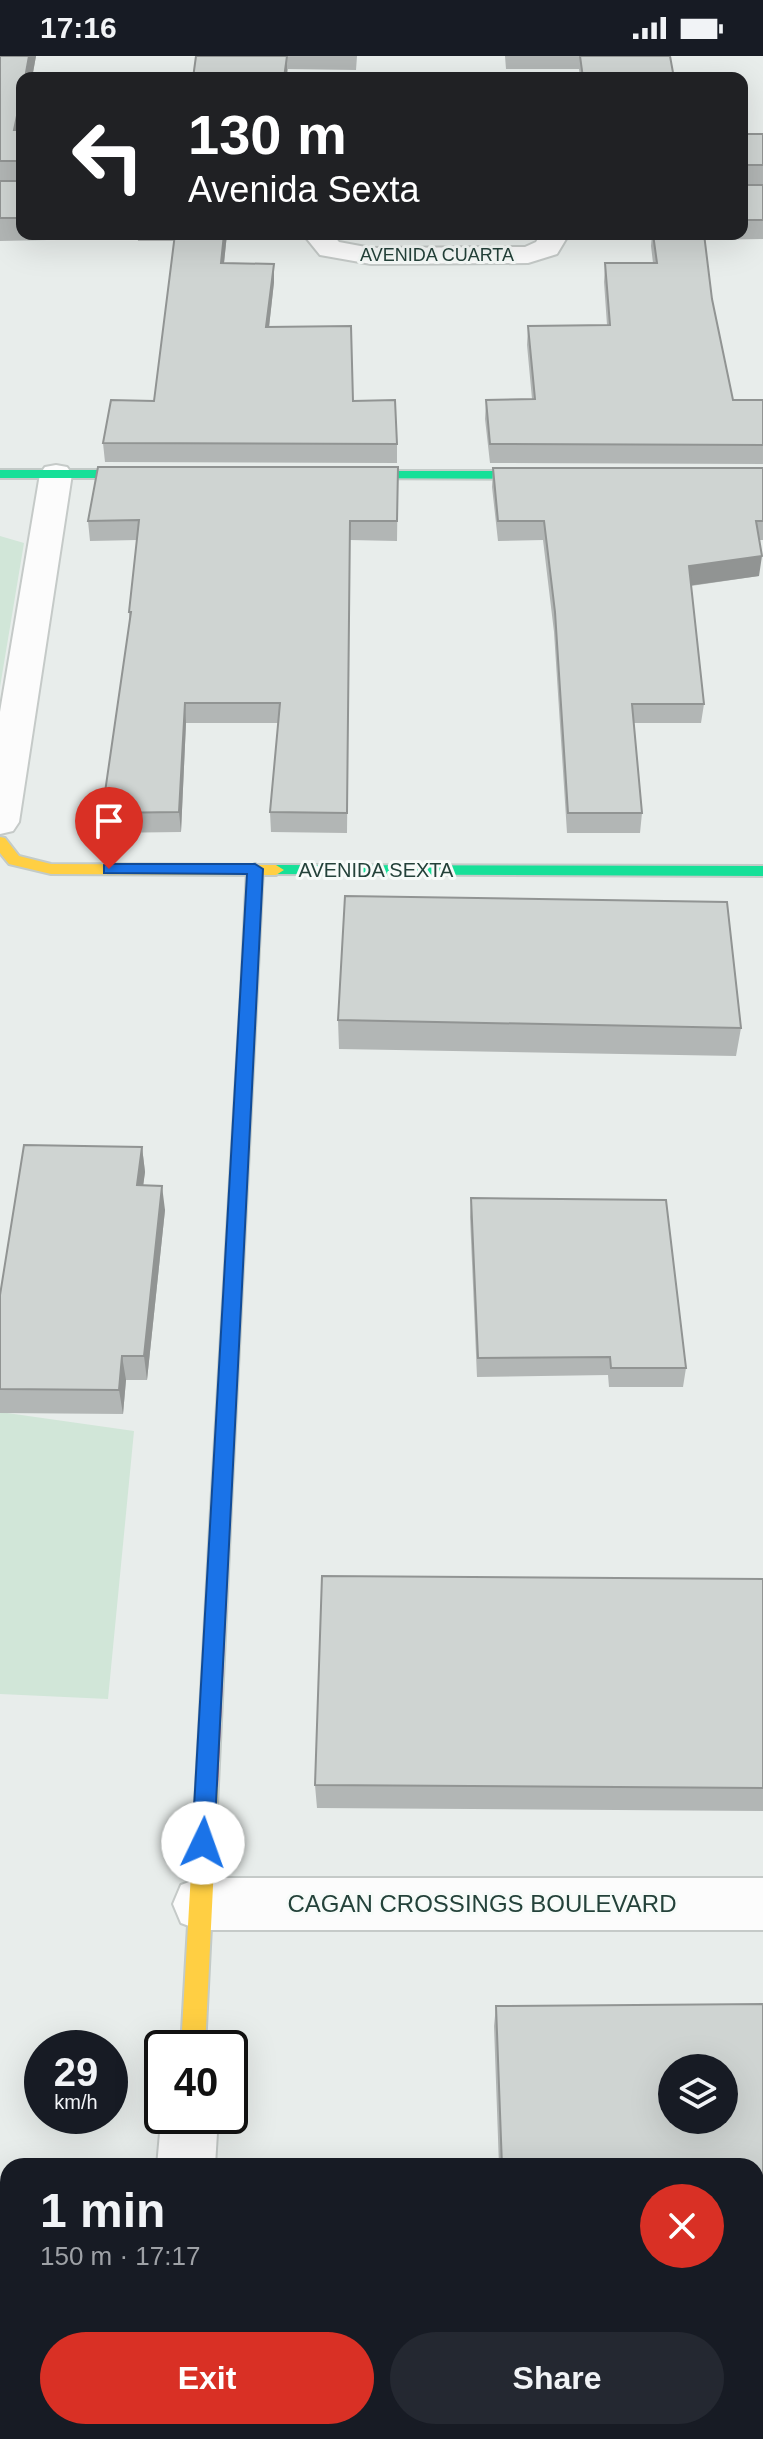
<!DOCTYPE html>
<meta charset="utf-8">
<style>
:root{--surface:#171b24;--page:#242831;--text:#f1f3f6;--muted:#9ea1a6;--accent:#d93025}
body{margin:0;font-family:Arial,sans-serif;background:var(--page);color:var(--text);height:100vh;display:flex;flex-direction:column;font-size:30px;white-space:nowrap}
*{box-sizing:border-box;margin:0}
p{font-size:26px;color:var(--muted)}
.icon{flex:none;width:44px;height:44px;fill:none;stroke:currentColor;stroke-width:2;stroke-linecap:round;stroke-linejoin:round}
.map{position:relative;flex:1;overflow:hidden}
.side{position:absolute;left:0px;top:2102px;width:764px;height:282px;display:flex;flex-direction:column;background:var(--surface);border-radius:24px 24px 0 0;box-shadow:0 8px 32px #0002}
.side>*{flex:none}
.banner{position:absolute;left:16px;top:16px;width:732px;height:168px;border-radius:16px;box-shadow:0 8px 32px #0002;background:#202124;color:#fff;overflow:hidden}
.tools{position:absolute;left:658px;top:1998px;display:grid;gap:16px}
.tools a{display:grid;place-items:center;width:80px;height:80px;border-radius:50%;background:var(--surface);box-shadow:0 8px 32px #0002;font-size:40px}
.speed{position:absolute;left:24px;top:1974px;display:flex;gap:16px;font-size:40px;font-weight:700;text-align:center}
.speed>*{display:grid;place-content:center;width:104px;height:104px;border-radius:50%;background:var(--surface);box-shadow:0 8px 32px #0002;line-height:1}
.speed small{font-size:20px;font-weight:400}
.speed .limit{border:4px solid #111;border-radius:12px;background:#fff;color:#111}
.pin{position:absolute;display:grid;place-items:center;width:68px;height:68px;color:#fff;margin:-82px -34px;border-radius:50% 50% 50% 0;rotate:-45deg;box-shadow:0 0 8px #0007}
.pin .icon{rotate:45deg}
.me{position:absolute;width:88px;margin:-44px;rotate:3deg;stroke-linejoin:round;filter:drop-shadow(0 0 6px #0008)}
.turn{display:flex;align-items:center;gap:28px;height:168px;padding:0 40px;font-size:36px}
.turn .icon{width:104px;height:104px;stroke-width:2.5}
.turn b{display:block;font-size:56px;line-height:68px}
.round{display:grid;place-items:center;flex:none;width:84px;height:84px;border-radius:42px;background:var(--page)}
.overview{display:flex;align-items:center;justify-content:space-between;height:136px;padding:0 40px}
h1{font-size:48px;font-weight:700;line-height:60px}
.primary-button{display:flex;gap:16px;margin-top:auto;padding:16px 40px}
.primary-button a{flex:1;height:92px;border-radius:48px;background:var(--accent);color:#fff;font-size:32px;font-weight:700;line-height:92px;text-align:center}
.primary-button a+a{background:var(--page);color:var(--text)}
.status{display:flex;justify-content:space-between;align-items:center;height:56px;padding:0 40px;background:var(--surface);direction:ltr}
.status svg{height:22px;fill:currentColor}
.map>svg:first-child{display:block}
.green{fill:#d1e6d8}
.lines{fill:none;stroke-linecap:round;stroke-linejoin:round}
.street-casing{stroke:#c5cac8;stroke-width:4}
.fast-casing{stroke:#c3cbc8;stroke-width:4}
.slow-casing{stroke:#c3cbc8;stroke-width:4}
.jam-casing{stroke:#c3cbc8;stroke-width:4}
.street{fill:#fcfcfc;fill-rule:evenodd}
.fast{fill:#16e098;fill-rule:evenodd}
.slow{fill:#ffcf43;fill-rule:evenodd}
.jam{fill:#f24e42;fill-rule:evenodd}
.wall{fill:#b2b6b5}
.shaded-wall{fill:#919493}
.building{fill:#cfd4d2;stroke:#919493;stroke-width:2;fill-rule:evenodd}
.route{fill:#1a73e8;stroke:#114b97;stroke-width:2}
.labels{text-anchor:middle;stroke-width:6;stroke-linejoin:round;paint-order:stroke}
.far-street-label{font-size:18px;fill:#24423a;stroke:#f7fbf9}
.street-label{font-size:20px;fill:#24423a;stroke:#f7fbf9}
.near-street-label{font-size:24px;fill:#24423a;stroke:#f7fbf9}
</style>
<div class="status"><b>17:16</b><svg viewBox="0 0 49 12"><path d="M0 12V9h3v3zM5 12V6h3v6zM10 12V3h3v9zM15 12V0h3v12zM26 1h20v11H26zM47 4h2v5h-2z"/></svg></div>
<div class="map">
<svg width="763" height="2383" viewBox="0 0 763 2383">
<rect width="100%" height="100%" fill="#e8edeb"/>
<path class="green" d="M 0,480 L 24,487 L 0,631 Z
M 0,1356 L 134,1375 L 108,1643 L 0,1638 Z"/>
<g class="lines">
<g class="street-casing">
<path id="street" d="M 303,178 L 332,178 L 339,186 L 371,192 L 525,191 L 536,186 L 541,178 L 569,178 L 557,198 L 528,207 L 371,208 L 320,199 Z
M 56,409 L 67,411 L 72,418 L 19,766 L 13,775 L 0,778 L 0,656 L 40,418 L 45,411 Z
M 200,1822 L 763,1822 L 763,1874 L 200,1874 L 181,1867 L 173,1848 L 181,1829 Z
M 162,2055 L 162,2060 L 218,2060 L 215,2110 L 157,2110 Z
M 140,2376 L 204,2376 L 204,2383 L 140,2383 Z"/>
</g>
<g class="fast-casing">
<path id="fast" d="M 0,414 L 157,414 L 163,418 L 157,422 L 0,422 Z
M 337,415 L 553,415 L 559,419 L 553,423 L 332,422 L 332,416 Z
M 255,808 L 263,813 L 257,934 L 249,940 L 241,934 L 247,813 Z
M 276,809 L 763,810 L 763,820 L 271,818 L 268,814 Z"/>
</g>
<g class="slow-casing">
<path id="slow" d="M 0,781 L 5,782 L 19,800 L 51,808 L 276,809 L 284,814 L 276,819 L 51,818 L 9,808 L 0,797 Z
M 249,928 L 257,934 L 231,1452 L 228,1458 L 221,1460 L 214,1458 L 211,1452 L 241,934 Z
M 207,1719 L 215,1722 L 218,1729 L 205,1992 L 181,1992 L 196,1729 L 199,1722 Z"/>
</g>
<g class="jam-casing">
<path id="jam" d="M 221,1444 L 228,1446 L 231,1452 L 218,1729 L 215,1736 L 207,1739 L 199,1736 L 196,1729 L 211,1452 L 214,1446 Z"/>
</g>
<use href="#street" class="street"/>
<use href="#fast" class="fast"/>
<use href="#slow" class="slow"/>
<use href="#jam" class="jam"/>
</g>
<path class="wall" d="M 0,0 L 36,0 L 32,22 L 22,22 L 22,178 L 48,178 L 47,184 L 0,185 Z
M 196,0 L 357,0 L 356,14 L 288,13 L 287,22 L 193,22 Z
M 505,0 L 670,0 L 674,22 L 580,22 L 579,13 L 506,13 Z
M 742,78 L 763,78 L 763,128 L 742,128 L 742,129 L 763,129 L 763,183 L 704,184 L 712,243 L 733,344 L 763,344 L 763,408 L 490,407 L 485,363 L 486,344 L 532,343 L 527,289 L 528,270 L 607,269 L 604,226 L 605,207 L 653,207 L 651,190 L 652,178 L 742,178 Z
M 137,178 L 227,178 L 224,207 L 274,208 L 274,226 L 269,271 L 353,345 L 397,388 L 397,407 L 105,406 L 103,387 L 154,345 L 174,185 L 138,185 Z
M 398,411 L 397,485 L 350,484 L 347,777 L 271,776 L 270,756 L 278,667 L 186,667 L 181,776 L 105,777 L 102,757 L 130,568 L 129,556 L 137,484 L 90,485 L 88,465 Z
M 493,412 L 763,412 L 763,484 L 759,484 L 759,520 L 691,530 L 704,648 L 701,667 L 634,667 L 642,757 L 640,777 L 567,777 L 554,576 L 543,484 L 498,485 L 492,431 Z
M 338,964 L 741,972 L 736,1000 L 339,993 Z
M 142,1091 L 145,1116 L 143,1129 L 165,1154 L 147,1324 L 126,1324 L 123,1358 L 0,1357 L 0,1239 Z
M 471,1142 L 686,1312 L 683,1331 L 609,1331 L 608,1319 L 477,1321 L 470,1161 Z
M 763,1523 L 763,1755 L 317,1752 L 315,1729 Z
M 763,1948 L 763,2240 L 756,2240 L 756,2110 L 499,2110 L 494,1970 L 496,1950 Z"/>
<path class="shaded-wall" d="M 29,0 L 36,0 L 32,22 L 25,22 Z
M 287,0 L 287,22 L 284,22 Z
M 22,36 L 22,71 L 17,96 L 14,74 Z
M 224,178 L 227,178 L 222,226 L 221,207 Z
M 274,208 L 274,226 L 267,289 L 266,271 Z
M 762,500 L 759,520 L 687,530 L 689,510 Z
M 185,647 L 186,667 L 181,776 L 179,756 Z
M 142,1091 L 145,1116 L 140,1154 L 137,1129 Z
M 162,1130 L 165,1154 L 147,1324 L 144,1300 Z
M 122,1300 L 126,1324 L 123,1358 L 119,1334 Z"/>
<path class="building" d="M 0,0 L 29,0 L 25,22 L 22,22 L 22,36 L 14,74 L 22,74 L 22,162 L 0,162 L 0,125 L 21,125 L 21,105 L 0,105 Z
M 196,0 L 287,0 L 284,22 L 193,22 Z
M 580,0 L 670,0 L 674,22 L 583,22 Z
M 742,78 L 763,78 L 763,109 L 742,109 L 742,129 L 763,129 L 763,164 L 742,164 Z
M 175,178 L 224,178 L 221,207 L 274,208 L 266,271 L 351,270 L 353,345 L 395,344 L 397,388 L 103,387 L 111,344 L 154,345 Z
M 653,178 L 704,178 L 712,243 L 733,344 L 763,344 L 763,389 L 490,388 L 486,344 L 535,343 L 528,270 L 610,269 L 605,207 L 657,207 Z
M 98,411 L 398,411 L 397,465 L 350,465 L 347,757 L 270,756 L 280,647 L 185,647 L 179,756 L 102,757 L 131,556 L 129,556 L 139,464 L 88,465 Z
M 493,412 L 763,412 L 763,465 L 756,465 L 762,500 L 689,510 L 704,648 L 632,648 L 642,757 L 568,757 L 555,556 L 544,465 L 498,465 Z
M 345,840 L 727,846 L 741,972 L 338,964 Z
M 24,1089 L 142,1091 L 137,1129 L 162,1130 L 144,1300 L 122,1300 L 119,1334 L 0,1333 L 0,1239 Z
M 471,1142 L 666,1144 L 686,1312 L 611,1312 L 610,1301 L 478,1302 Z
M 322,1520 L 763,1523 L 763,1732 L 315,1729 Z
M 763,1948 L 763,2224 L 756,2224 L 756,2110 L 502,2110 L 496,1950 ZM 672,2012 L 724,2012 L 724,2064 L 672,2064 Z
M 287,2376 L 569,2376 L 569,2383 L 287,2383 Z"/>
<path class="route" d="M 109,808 L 255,808 L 263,813 L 214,1787 L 211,1795 L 203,1798 L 195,1795 L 192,1787 L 247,818 L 104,817 L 104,809 Z"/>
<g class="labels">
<g class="far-street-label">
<text x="437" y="205">AVENIDA CUARTA</text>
</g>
<g class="street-label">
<text x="376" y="821">AVENIDA SEXTA</text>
</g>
<g class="near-street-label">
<text x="482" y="1856">CAGAN CROSSINGS BOULEVARD</text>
</g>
</g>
</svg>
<div class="tools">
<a><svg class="icon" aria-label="layers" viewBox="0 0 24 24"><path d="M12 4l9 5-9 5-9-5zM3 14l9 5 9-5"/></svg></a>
</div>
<div class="speed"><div>29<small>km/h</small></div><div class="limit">40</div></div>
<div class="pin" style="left:109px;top:813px;background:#d93025"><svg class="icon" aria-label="arrive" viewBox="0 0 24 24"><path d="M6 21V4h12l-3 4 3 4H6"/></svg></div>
<svg class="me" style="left:203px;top:1787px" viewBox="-20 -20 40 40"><circle r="19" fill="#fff"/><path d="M0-13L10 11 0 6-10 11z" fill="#1a73e8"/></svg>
<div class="banner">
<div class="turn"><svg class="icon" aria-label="left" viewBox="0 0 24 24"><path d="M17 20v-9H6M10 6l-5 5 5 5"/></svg><div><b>130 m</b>Avenida Sexta</div></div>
</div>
<section class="side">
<div class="overview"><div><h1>1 min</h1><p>150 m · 17:17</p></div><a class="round" style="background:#d93025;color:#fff"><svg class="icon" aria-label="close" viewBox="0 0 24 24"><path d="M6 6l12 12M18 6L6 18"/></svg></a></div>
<div class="primary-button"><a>Exit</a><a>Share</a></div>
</section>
</div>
